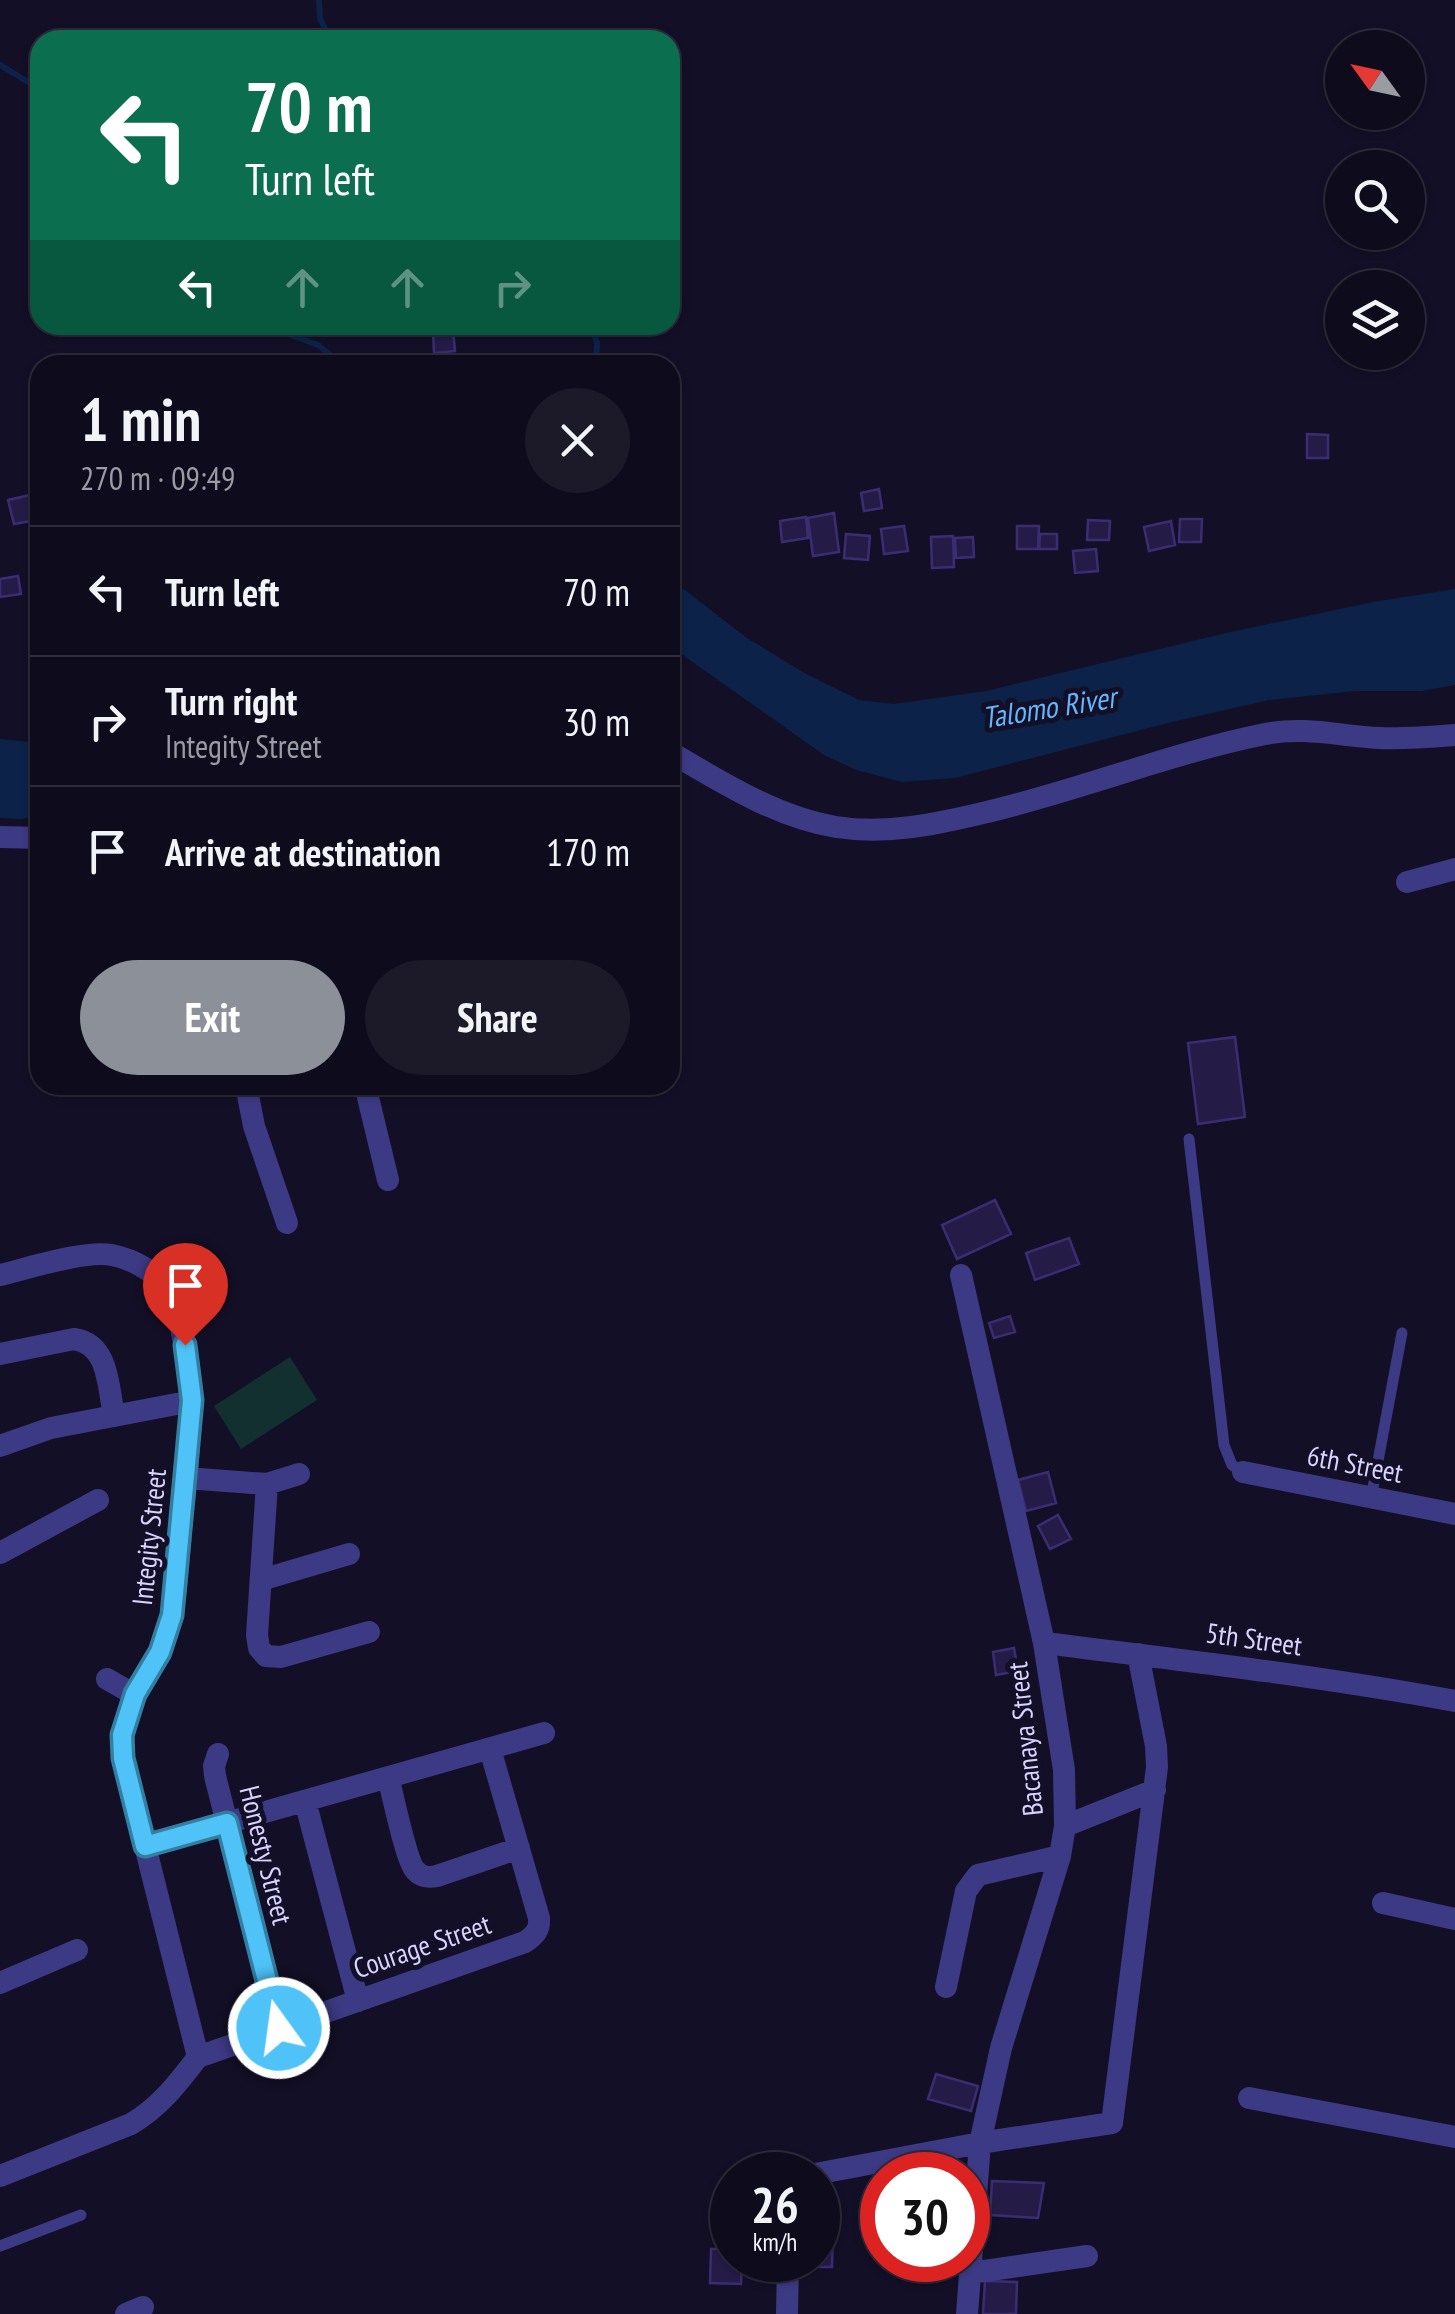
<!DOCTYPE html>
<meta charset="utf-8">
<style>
:root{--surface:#0e0b1c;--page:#1c1929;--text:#f1f3f6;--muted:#9b9ba3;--line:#2e2b3b;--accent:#8c9099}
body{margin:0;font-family:"PT Sans Narrow",sans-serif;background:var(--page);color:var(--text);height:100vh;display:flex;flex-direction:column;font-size:38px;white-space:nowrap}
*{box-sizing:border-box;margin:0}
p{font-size:32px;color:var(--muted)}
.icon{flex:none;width:55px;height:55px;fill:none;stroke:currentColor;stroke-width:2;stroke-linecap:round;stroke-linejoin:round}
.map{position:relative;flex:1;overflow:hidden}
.panel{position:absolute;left:30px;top:355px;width:650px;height:740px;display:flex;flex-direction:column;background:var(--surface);border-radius:30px;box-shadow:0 2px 8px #0004,0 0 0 2px var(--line)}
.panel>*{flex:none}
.hud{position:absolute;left:30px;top:30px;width:650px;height:305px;border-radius:30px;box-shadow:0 2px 8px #0004,0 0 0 2px var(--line);background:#0b6e4f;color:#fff;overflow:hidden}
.needle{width:65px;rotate:303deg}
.controls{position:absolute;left:1325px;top:30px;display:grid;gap:20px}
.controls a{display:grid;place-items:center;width:100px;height:100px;border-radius:50%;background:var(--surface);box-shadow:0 2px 8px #0004,0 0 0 2px var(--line);font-size:50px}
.speed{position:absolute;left:710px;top:2152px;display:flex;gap:20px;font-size:50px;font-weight:700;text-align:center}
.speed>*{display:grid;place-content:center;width:130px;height:130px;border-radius:50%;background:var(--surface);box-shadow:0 2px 8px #0004,0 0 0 2px var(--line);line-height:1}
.speed small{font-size:25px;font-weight:400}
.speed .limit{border:15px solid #d22;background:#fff;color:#111}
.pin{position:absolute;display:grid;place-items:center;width:85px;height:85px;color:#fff;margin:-102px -42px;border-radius:50% 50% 50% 0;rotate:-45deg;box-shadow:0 0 10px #0007}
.pin .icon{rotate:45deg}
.me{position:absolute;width:110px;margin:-55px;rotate:346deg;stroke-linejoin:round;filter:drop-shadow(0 0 8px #0008)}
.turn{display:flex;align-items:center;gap:35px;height:210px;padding:0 50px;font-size:45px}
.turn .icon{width:130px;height:130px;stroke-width:2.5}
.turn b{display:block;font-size:70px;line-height:85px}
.lanes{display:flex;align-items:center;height:95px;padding:0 50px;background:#0003;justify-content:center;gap:50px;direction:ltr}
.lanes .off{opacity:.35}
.round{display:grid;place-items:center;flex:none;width:105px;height:105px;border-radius:52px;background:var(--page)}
.head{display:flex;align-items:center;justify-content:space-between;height:170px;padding:0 50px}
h1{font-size:60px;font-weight:600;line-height:75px}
.primary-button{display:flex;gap:20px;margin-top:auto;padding:20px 50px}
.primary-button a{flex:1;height:115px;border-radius:60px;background:var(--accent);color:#fff;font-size:40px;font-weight:600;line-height:115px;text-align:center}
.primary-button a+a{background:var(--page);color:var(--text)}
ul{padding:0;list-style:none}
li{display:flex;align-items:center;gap:30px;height:130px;padding:0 50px;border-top:2px solid var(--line)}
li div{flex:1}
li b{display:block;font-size:38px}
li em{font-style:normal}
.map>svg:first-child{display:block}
.green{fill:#12302f}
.water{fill:#0c2248}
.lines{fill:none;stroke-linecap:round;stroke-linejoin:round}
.stream{stroke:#0c2248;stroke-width:6}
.building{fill:#241b47;stroke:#3b2d73;stroke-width:2.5}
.lane{stroke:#3d3a85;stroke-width:11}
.street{stroke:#3d3a85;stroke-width:22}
.route-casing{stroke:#337fa1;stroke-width:25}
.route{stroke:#4fc3f7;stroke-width:18}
.labels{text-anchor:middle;stroke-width:10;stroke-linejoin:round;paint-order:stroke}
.street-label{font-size:28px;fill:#d9d4ff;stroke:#130f26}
.water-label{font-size:30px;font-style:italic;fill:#62b6ff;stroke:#130f26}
</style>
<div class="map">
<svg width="1455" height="2314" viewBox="0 0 1455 2314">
<rect width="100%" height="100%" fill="#130f26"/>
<path class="green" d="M 290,1357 L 317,1400 L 241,1449 L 214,1406 Z"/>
<path class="water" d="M 670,582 L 686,591 L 747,638 L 806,674 L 859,700 L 894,704 L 986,691 L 1226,633 L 1373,602 L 1455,589 L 1455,685 L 1422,691 L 1355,691 L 1269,700 L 1168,723 L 955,778 L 902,782 L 856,770 L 824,755 L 670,646 Z
M 0,739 L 40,743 L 40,816 L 21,819 L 0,818 Z"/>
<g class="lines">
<path class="stream" d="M 319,0 L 320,18 L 330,40
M 0,65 L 40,89
M 264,325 L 318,345 L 343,365
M 591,325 L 597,343 L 596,365"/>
</g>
<path class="building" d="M 453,330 L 455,351 L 434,353 L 433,332 Z
M 1307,434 L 1328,435 L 1328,458 L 1307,458 Z
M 879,489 L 882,508 L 864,511 L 861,493 Z
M 30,495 L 36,520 L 14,524 L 8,500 Z
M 834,513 L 839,552 L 813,556 L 808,518 Z
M 806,517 L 808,538 L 782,542 L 780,521 Z
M 1180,519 L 1202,519 L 1201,542 L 1179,542 Z
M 1088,520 L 1110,521 L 1109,540 L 1087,540 Z
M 1171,521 L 1175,545 L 1149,551 L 1144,527 Z
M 904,526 L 908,551 L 884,554 L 881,529 Z
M 1017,526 L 1039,526 L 1038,549 L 1017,549 Z
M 846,534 L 870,536 L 868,560 L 844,558 Z
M 1040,534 L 1057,534 L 1057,549 L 1039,549 Z
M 953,536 L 954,567 L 932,568 L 931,537 Z
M 973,537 L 974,557 L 956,558 L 955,538 Z
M 1096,549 L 1098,571 L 1075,573 L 1073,551 Z
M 40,562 L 40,590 L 38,590 L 31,565 Z
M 18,576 L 21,594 L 0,597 L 0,579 Z
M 1235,1037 L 1245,1117 L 1198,1124 L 1188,1043 Z
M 995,1200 L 1011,1234 L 957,1259 L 942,1225 Z
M 1069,1238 L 1079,1264 L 1035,1280 L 1026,1253 Z
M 1010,1316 L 1015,1332 L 994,1338 L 989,1323 Z
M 1048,1472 L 1056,1503 L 1026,1511 L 1018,1480 Z
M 1058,1515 L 1071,1539 L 1050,1549 L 1038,1526 Z
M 1014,1648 L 1018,1671 L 996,1675 L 993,1652 Z
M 936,2074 L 978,2086 L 971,2111 L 928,2099 Z
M 992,2181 L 1044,2183 L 1038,2218 L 990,2215 Z
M 818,2228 L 833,2229 L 832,2267 L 797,2267 L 797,2260 L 818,2260 Z
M 711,2249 L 732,2249 L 732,2260 L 742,2260 L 741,2284 L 710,2283 Z
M 985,2281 L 1017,2282 L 1016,2314 L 983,2314 Z"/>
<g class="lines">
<path class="lane" d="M 1189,1139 L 1224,1445 L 1232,1465 L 1243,1472
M 1371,1498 L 1402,1333
M 0,2246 L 81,2215"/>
<path class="street" d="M 670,752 C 721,782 776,817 836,827 C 887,835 937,824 987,812 C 1080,790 1171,753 1265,734 C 1304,726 1340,736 1379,738 C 1404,739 1430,737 1455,735
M 0,837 L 40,838
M 1407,882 L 1455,869
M 246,1085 L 254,1126 L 287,1223
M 365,1085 L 388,1180
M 0,1275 C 29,1268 85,1250 112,1255 C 133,1259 158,1273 169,1291 C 175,1302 177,1315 181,1328 C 198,1398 188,1462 181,1532 C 178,1565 177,1599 168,1631 C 162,1653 148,1671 137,1692 C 126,1713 122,1734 123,1758 L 198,2057
M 961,1275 L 1044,1643 L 1064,1770 L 1065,1826 L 1060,1856 L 1001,2048 L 980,2143 L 967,2314
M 0,1354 L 74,1339 C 109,1344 108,1386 114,1416
M 0,1446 L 51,1428 L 192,1401
M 1243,1472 L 1455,1514
M 186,1478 L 267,1484 L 299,1474
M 267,1484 L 257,1635 L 259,1648 L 266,1656 L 281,1657 L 369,1632
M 0,1553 L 98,1500
M 261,1580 L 349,1554
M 1044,1643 C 1182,1660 1319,1676 1455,1701
M 107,1679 L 135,1695
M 218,1754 L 214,1766 L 215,1776 L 279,2028
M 388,1777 C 393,1795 406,1860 415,1870 C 421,1877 428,1878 437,1876 L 519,1848
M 305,1801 L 358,2001
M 1065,1826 L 1155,1790
M 145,1846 L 544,1733
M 1383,1903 L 1455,1919
M 0,1983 L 77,1950
M 946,1987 L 966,1891 L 978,1875 L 1060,1856
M 1249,2098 L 1455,2137
M 810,2175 L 980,2143 L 1112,2123 L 1157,1767 L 1156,1746 L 1138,1654
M 0,2176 L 131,2124 C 160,2107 178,2083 198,2057 L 525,1942 C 535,1935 540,1930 539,1918 L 490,1749
M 970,2273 L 1087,2256
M 126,2314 L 143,2307
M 787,2314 L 788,2260"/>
</g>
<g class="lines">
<g class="route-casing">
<path id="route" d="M 185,1345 L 192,1400 L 172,1615 L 160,1652 L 135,1694 L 122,1735 L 123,1758 L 145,1846 L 227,1823 L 279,2028"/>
</g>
<use href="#route" class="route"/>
</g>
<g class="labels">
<g class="street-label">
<text transform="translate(1355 1464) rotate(11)" y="10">6th Street</text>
<text transform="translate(149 1537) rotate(-84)" y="10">Integity Street</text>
<text transform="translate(1254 1639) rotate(8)" y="10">5th Street</text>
<text transform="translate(1025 1739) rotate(-96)" y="10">Bacanaya Street</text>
<text transform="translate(266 1855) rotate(76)" y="10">Honesty Street</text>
<text transform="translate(422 1946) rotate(-19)" y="10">Courage Street</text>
</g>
<g class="water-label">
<text transform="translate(1049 708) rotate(-9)" y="10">Talomo River</text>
</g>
</g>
</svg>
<div class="controls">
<a><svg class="needle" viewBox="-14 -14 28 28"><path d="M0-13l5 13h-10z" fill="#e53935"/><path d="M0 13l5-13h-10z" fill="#9b9ba3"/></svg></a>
<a><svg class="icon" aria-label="search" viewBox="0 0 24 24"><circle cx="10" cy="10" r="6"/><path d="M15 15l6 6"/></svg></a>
<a><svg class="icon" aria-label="layers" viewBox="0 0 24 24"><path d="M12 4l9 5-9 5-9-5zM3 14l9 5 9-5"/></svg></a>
</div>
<div class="speed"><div>26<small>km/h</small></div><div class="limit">30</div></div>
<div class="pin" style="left:185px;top:1345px;background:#d93025"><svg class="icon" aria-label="arrive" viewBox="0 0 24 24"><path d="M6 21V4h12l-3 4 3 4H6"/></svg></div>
<svg class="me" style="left:279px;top:2028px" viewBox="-20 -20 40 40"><circle r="17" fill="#4fc3f7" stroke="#fff" stroke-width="3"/><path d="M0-11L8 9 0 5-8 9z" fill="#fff"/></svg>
<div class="hud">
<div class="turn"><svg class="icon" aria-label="left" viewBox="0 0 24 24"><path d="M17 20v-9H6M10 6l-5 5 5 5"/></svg><div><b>70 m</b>Turn left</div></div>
<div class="lanes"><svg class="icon" aria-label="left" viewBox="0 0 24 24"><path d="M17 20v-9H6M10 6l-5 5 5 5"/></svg><svg class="icon off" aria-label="ahead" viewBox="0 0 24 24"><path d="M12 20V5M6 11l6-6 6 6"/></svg><svg class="icon off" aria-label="ahead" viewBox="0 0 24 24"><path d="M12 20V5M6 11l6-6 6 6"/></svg><svg class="icon off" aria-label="right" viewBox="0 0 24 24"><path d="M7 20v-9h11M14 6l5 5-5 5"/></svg></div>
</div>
<section class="panel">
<div class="head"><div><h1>1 min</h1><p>270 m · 09:49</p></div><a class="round"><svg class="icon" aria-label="close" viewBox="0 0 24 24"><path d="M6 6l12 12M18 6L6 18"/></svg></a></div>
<ul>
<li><svg class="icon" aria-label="left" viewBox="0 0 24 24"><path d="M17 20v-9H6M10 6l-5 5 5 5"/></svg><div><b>Turn left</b></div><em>70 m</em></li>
<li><svg class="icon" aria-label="right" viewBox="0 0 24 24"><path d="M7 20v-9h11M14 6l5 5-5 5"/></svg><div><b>Turn right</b><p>Integity Street</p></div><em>30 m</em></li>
<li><svg class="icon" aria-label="arrive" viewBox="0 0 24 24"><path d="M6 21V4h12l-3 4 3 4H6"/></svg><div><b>Arrive at destination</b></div><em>170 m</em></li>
</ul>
<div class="primary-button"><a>Exit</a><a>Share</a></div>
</section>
</div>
